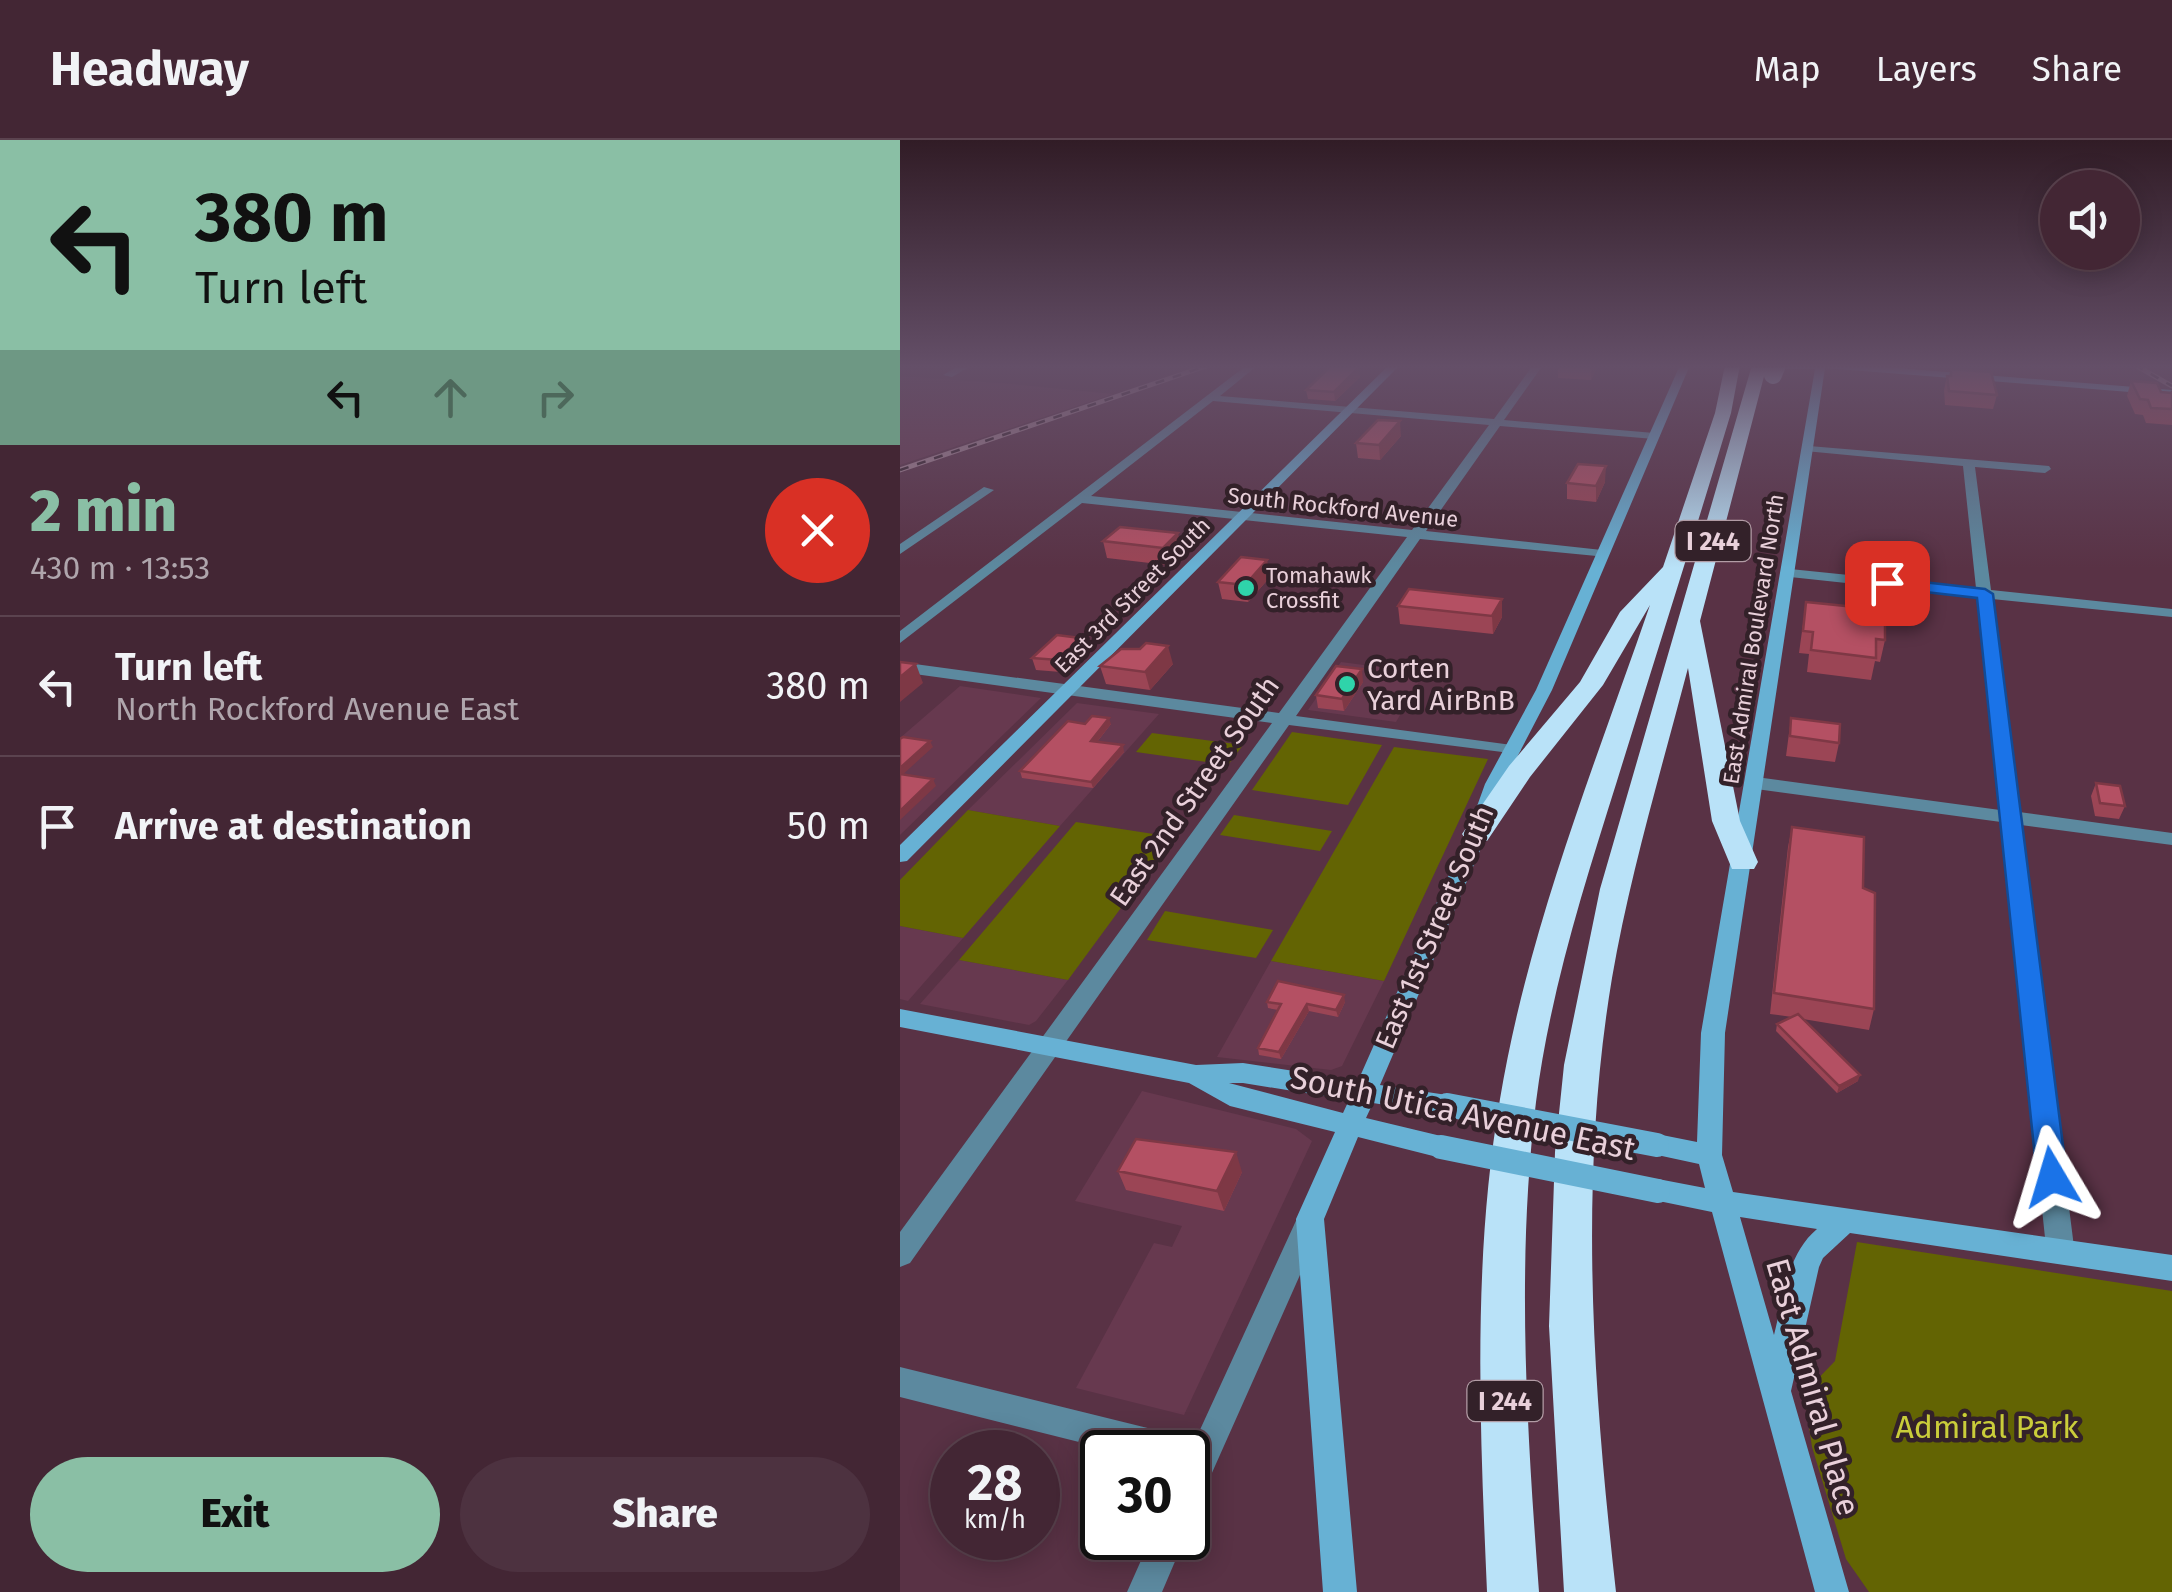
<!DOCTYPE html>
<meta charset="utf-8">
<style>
:root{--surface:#432634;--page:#4d3240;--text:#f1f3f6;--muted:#afa5ac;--line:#5b434f;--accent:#8abfa5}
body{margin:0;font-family:"Fira Sans",sans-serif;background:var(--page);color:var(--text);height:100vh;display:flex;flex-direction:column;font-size:38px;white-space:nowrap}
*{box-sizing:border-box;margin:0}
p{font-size:32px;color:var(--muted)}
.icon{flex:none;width:55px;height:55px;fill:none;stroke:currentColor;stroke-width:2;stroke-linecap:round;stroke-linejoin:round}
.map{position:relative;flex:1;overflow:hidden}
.sheet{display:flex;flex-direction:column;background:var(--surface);width:900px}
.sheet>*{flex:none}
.guide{background:#8abfa5;color:#111;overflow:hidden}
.tools{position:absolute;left:1140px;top:30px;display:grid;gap:20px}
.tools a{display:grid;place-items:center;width:100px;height:100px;border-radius:50%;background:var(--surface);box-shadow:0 5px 25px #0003,0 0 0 2px var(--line);font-size:50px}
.speed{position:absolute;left:30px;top:1290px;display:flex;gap:20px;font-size:50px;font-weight:700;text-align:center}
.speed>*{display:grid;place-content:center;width:130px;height:130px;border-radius:50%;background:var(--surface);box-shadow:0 5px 25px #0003,0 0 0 2px var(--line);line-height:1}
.speed small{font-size:25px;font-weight:400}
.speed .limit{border:5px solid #111;border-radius:15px;background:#fff;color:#111}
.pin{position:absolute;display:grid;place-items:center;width:85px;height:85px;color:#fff;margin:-42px;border-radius:20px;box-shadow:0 5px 15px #0006}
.me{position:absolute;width:110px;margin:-55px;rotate:353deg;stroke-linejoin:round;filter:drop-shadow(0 0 8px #0008)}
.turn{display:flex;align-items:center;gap:35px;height:210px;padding:0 30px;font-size:45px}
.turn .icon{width:130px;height:130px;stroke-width:2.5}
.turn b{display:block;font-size:70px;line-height:85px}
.lanes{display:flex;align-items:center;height:95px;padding:0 30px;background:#0003;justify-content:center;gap:50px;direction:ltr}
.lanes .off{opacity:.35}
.round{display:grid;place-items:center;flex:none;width:105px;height:105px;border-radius:52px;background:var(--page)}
.head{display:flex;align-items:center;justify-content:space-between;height:170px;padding:0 30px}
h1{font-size:60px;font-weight:800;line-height:75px;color:var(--accent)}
.action{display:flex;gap:20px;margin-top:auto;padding:20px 30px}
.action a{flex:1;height:115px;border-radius:60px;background:var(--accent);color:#111;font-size:40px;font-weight:800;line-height:115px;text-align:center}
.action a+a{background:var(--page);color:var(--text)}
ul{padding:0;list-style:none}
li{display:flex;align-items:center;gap:30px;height:140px;padding:0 30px;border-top:2px solid var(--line)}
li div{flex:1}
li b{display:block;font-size:38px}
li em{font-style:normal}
header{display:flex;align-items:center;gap:60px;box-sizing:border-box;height:140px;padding:0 50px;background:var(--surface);border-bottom:2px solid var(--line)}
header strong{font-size:48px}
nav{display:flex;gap:55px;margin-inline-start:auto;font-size:35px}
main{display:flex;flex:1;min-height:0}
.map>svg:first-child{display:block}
.built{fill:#67394f}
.green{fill:#636403}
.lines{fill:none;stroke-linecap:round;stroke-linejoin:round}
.street{fill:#5c899f;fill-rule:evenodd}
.secondary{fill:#67b1d4;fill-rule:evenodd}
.highway{fill:#b9e2f8;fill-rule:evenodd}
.rail-casing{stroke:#a78896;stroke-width:5}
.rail{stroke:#332129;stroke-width:2.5;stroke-dasharray:9;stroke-linecap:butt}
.secondary-bridge{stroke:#67b1d4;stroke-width:24}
.highway-bridge{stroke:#b9e2f8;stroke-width:18}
.wall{fill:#9b4555}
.shaded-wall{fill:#7e3845}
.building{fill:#b45063;stroke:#7e3845;stroke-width:2.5}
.route{fill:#1a73e8;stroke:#114b97;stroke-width:2.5}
.poi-dot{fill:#2fd4aa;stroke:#332129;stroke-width:4}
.labels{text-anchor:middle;stroke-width:9;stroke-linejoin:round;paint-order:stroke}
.far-street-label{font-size:22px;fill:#e9d0da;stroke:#332129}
.far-poi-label{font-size:22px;fill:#e9d0da;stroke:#332129;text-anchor:start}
.shield{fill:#332129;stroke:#b29ca5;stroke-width:2.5}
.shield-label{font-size:25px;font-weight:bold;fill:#e9d0da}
.poi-label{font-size:28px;fill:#e9d0da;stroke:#332129;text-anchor:start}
.street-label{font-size:28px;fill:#e9d0da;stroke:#332129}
.near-street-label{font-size:32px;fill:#e9d0da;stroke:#332129}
.near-park-label{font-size:32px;fill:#cacd3a;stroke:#332129}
</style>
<header>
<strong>Headway</strong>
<nav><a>Map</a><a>Layers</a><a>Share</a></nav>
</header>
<main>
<section class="sheet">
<div class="guide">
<div class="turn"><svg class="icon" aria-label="left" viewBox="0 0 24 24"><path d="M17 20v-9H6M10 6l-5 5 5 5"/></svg><div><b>380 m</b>Turn left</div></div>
<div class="lanes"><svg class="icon" aria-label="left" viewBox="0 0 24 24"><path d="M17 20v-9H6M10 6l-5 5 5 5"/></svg><svg class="icon off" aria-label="ahead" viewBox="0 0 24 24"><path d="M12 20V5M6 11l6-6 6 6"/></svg><svg class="icon off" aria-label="right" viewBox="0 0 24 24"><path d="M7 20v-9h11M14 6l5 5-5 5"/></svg></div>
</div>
<div class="head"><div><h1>2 min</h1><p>430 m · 13:53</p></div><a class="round" style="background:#d93025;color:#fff"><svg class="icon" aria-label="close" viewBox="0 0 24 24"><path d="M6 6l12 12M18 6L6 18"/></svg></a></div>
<ul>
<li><svg class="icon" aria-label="left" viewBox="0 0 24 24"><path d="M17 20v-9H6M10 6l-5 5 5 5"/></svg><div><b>Turn left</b><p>North Rockford Avenue East</p></div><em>380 m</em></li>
<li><svg class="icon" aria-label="arrive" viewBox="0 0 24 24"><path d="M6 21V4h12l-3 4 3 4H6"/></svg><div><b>Arrive at destination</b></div><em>50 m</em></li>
</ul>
<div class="action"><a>Exit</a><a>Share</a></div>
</section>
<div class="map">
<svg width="1272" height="1452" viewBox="0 0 1272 1452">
<rect width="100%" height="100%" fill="#593245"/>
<path class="built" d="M 0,236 L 112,244 L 213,254 L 0,325 Z
M 441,522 L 524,533 L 496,582 L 408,570 Z
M 60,546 L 141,558 L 0,695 L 0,598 Z
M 177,563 L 259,574 L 160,686 L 68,670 Z
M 0,786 L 63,798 L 8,861 L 0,859 Z
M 59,820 L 168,840 L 136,881 L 129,885 L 20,864 Z
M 371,821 L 484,841 L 442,926 L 431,930 L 317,917 Z
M 242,951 L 396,989 L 412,1001 L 284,1275 L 176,1248 L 254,1103 L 272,1107 L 282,1086 L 175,1061 Z"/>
<path class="green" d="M 392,592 L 482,605 L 448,665 L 352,650 Z
M 252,593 L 343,605 L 328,625 L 236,612 Z
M 494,607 L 588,619 L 484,841 L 371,821 Z
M 68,670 L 160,686 L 63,798 L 0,786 L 0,740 Z
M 334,675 L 432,691 L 420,711 L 320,695 Z
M 176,682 L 273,697 L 168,840 L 59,820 Z
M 265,771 L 373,790 L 356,818 L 247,800 Z
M 957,1102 L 1272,1151 L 1272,1452 L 969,1452 L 946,1419 L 912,1307 L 905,1258 L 908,1249 L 935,1221 Z"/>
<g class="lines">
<path class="street" d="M 60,225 L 73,225 L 52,237 L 43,235 Z
M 347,225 L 358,225 L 320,256 L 594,279 L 633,225 L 643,225 L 604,280 L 754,293 L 760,296 L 754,299 L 600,286 L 526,391 L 702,410 L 709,414 L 707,417 L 520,399 L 396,576 L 612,605 L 618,606 L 621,610 L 618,614 L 389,585 L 10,1123 L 0,1127 L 0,1092 L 372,583 L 0,532 L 0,522 L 379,573 L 507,397 L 182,363 L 0,503 L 0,491 ZM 313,261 L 589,285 L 512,390 L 191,356 Z
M 909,306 L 1149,326 L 1151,329 L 1145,333 L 1075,327 L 1091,450 L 1272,469 L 1272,477 L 1092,459 L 1119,672 L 1272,693 L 1272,705 L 1121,685 L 1174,1107 L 1170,1116 L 1160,1120 L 1150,1116 L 1146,1107 L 1101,682 L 856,649 L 847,643 L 856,637 L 1100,670 L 1077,457 L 890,437 L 883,433 L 890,429 L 1076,448 L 1063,326 L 905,311 L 903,309 Z
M 84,347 L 94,350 L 0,414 L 0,404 Z
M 410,1069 L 420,1072 L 424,1081 L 299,1362 L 288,1367 L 288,1312 L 219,1312 L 0,1257 L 0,1227 L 280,1296 L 293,1305 L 400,1072 Z
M 251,1398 L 285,1398 L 262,1452 L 227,1452 Z"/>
<path class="secondary" d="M 489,225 L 500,225 L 7,721 L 0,722 L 0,705 Z
M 780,225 L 790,225 L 652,550 L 603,644 L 587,694 L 480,945 L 547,955 L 556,958 L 559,965 L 556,972 L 547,975 L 473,963 L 466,978 L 541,996 L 550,999 L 554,1007 L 550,1015 L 541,1018 L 458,997 L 424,1079 L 457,1452 L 423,1452 L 396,1079 L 435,992 L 330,966 L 289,943 L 0,887 L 0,869 L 296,925 L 343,923 L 458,941 L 567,694 L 585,644 L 636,550 ZM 329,943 L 343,943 L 449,960 L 443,973 Z
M 865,225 L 959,225 L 1272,250 L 1268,255 L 925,228 L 825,893 L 822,1015 L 833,1052 L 1272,1115 L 1272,1141 L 950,1093 L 923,1118 L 919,1127 L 891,1251 L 949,1452 L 915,1452 L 812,1072 L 749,1059 L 745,1051 L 749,1043 L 758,1039 L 805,1048 L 799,1024 L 748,1013 L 744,1005 L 748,997 L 757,994 L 797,1002 L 801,893 L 915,229 L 870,228 ZM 840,1077 L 917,1089 C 887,1114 883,1159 874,1195 Z"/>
<path class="highway" d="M 825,225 L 840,225 L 831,273 C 794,396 755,518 717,641 C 684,746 650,852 636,962 C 616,1125 627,1289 639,1452 L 587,1452 C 580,1288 572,1122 600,959 C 628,790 694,627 750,465 L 703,545 L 630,637 L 587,701 L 567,701 L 562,694 L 609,626 L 680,542 L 720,472 L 763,427 L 815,273 Z
M 852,225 L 867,225 L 800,481 L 840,681 L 858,722 L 854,729 L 832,729 L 812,681 L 788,528 C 761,631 730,734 712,838 C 678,1042 693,1248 716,1452 L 664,1452 L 649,1186 L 655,1012 L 664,925 L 700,749 Z"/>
<g class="rail-casing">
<path id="rail" d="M 1235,225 L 1272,246
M 0,330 L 309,225"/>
</g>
<use href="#rail" class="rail"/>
<path class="secondary-bridge" d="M 547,965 L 757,1005
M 541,1007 L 758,1051"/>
<path class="highway-bridge" d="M 873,235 L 877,225"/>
</g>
<path class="wall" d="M 658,225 L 698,225 L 691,240 L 658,238 Z
M 1051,229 L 1097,255 L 1093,269 L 1045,265 L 1044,250 L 1047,236 L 1049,236 Z
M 460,237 L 435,261 L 408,259 L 406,250 Z
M 1231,241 L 1261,252 L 1272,253 L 1272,285 L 1246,283 L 1243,275 L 1235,274 L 1227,256 Z
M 501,296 L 480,320 L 458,318 L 456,303 Z
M 705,342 L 696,362 L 667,359 L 667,343 Z
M 203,401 L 282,410 L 267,425 L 207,418 Z
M 370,437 L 348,462 L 322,459 L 318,442 Z
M 906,462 L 985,500 L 980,522 L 975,521 L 971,540 L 907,532 L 909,514 L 899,513 Z
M 498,466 L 602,477 L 593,494 L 500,484 Z
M 184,510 L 161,532 L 136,530 L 132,518 Z
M 273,524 L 250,550 L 206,544 L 200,526 Z
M 463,542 L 444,571 L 418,568 L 416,555 Z
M 891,578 L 939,603 L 935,622 L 886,616 Z
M 185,584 L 211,584 L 197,602 L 224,612 L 193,648 L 122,638 L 120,631 Z
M 1196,643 L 1225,666 L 1219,679 L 1195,676 L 1191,656 Z
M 892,687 L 963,748 L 974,869 L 969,890 L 903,879 L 958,941 L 937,953 L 876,891 L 877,884 L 892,877 L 870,874 L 888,707 Z
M 367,862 L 445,862 L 438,877 L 409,871 L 381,919 L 359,915 L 358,908 L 378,870 L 368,868 Z
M 218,1031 L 342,1032 L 324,1071 L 226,1050 Z"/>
<path class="shaded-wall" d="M 692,225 L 698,225 L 691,240 L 691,226 Z
M 459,227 L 460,237 L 435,261 L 434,252 Z
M 500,281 L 501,296 L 480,320 L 479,305 Z
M 706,326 L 705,342 L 696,362 L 696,346 Z
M 278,393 L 282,410 L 267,425 L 263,408 Z
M 367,420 L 370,437 L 348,462 L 345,445 Z
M 602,459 L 602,477 L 593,494 L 592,476 Z
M 180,498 L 184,510 L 161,532 L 158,520 Z
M 268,506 L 273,524 L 250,550 L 245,532 Z
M 16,524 L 23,543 L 0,562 L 0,537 Z
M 462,529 L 463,542 L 444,571 L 442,559 Z
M 209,578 L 211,584 L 193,607 L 191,601 Z
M 30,601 L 33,607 L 0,637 L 0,628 Z
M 223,605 L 224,612 L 193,648 L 191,642 Z
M 33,639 L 36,646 L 0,680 L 0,671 Z
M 444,855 L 445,862 L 438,877 L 436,870 Z
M 407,864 L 409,871 L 381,919 L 379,912 Z
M 960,935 L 958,941 L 937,953 L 939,946 Z
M 336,1012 L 342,1032 L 324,1071 L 317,1051 Z"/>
<path class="building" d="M 432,225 L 459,227 L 434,252 L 406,250 Z
M 1051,229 L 1091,232 L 1097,255 L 1049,251 L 1047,236 L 1051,236 Z
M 1231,241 L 1257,243 L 1261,252 L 1272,253 L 1272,269 L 1251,268 L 1248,260 L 1240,259 Z
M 478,280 L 500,281 L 479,305 L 456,303 Z
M 678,324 L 706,326 L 696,346 L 667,343 Z
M 220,387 L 278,393 L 263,408 L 203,401 Z
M 341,417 L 367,420 L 345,445 L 318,442 Z
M 509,449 L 602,459 L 592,476 L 498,466 Z
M 906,462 L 985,470 L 985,500 L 976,499 L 976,518 L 911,510 L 913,492 L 903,491 Z
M 157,495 L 180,498 L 158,520 L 132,518 Z
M 246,503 L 268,506 L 245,532 L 200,526 L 221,509 L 240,509 Z
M 0,522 L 16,524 L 0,537 Z
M 436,526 L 462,529 L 442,559 L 416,555 Z
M 192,576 L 209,578 L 191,601 L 223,605 L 191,642 L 120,631 L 168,581 L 185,584 Z
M 891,578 L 940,584 L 939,603 L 890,596 Z
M 3,597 L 30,601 L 0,628 L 0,599 Z
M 0,634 L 33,639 L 0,671 Z
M 1196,643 L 1220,646 L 1225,666 L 1200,663 Z
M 892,687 L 964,697 L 963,748 L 975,753 L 974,869 L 874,853 Z
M 378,841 L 444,855 L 436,870 L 407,864 L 379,912 L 358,908 L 381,864 L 367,862 Z
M 898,874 L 960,935 L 939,946 L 877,884 Z
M 236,999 L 336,1012 L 317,1051 L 218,1031 Z"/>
<linearGradient id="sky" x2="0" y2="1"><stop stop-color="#311c26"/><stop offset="0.53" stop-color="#644f68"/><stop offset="1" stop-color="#644f68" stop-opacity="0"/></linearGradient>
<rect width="1272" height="428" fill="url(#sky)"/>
<path class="route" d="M 987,438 L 1085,449 L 1093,454 L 1167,1037 L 1162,1046 L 1152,1050 L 1141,1046 L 1137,1037 L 1077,458 L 981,447 L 981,440 Z"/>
<g class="poi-dot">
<circle cx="346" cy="448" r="10"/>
<circle cx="447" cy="544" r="10"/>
</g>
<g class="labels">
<g class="far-street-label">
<text transform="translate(443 367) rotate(6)" y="8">South Rockford Avenue</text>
<text transform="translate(232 455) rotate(-45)" y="8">East 3rd Street South</text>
<text transform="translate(853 499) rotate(-81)" y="8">East Admiral Boulevard North</text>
</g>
<g class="far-poi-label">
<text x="366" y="443">Tomahawk<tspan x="366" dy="25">Crossfit</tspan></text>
</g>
<g class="shield">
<rect x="775.5" y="381" width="75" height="40" rx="8"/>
<rect x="567.5" y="1241" width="75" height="40" rx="8"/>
</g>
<g class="shield-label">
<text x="813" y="410">I 244</text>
<text x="605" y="1270">I 244</text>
</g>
<g class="poi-label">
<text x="467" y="538">Corten<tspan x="467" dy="32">Yard AirBnB</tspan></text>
</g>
<g class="street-label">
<text transform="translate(294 651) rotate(-55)" y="10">East 2nd Street South</text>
<text transform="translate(534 787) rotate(-67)" y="10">East 1st Street South</text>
</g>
<g class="near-street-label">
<text transform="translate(563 973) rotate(12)" y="11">South Utica Avenue East</text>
<text transform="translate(913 1247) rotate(74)" y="11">East Admiral Place</text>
</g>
<g class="near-park-label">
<text x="1087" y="1298">Admiral Park</text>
</g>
</g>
</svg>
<div class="tools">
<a><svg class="icon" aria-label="sound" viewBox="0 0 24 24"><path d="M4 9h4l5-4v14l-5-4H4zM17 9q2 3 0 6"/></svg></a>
</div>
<div class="speed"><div>28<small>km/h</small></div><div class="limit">30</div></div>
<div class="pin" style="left:987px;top:443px;background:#d93025"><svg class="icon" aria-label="arrive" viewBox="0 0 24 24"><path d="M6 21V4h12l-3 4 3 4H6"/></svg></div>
<svg class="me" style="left:1152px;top:1037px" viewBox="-20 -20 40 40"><path d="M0-17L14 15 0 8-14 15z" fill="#1a73e8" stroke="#fff" stroke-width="4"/></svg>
</div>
</main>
